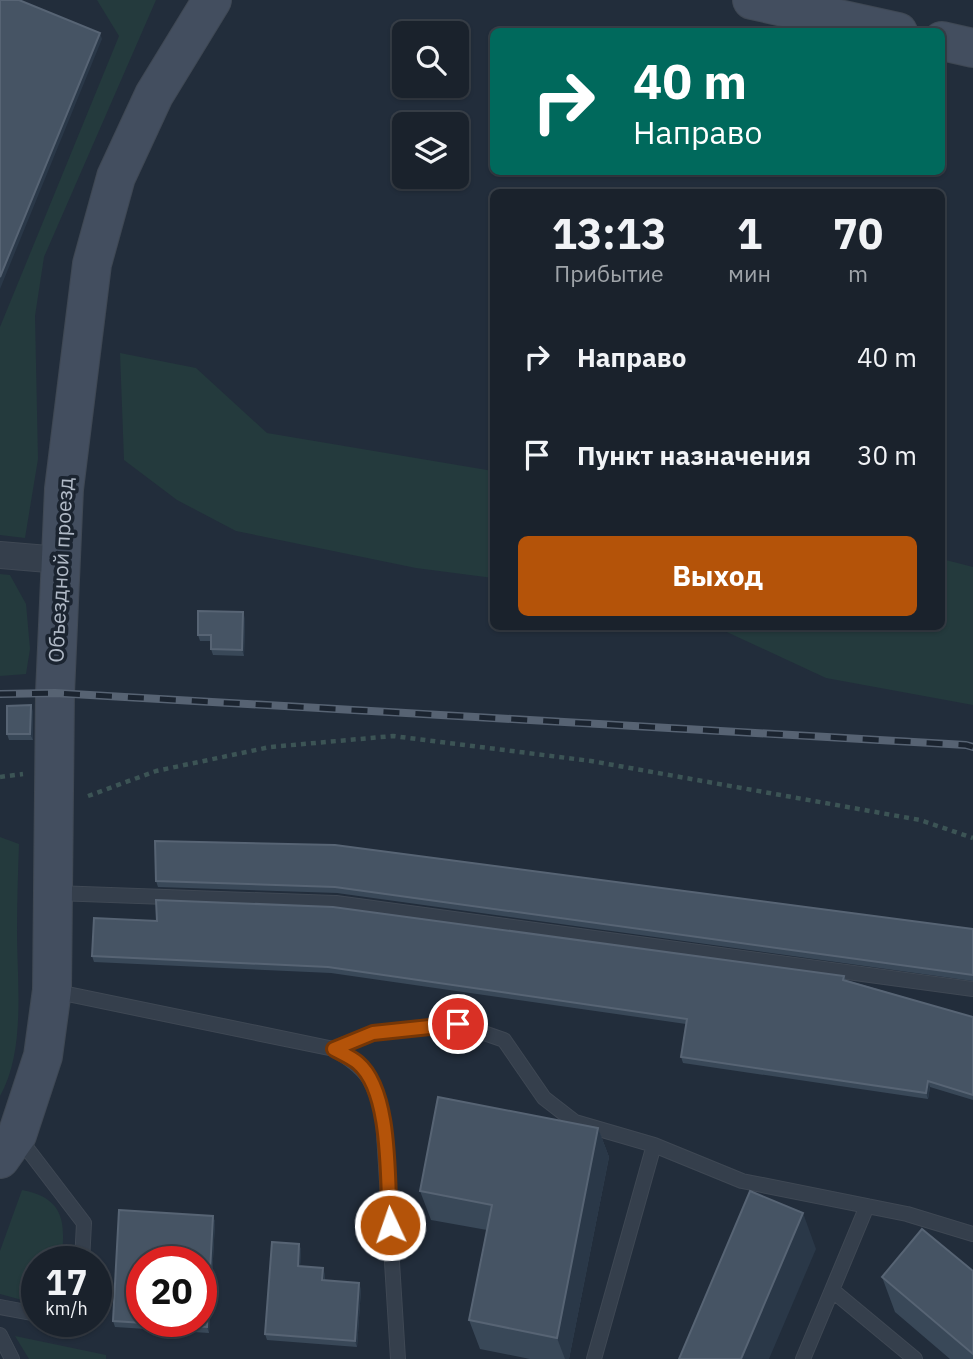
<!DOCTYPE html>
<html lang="ru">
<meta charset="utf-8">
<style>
:root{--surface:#1a222c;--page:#272f38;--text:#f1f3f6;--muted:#9fa4a9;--line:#383f48;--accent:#b45309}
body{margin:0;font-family:"IBM Plex Sans",sans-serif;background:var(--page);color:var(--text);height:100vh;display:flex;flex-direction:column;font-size:26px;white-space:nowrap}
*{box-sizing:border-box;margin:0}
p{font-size:23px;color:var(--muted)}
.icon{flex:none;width:38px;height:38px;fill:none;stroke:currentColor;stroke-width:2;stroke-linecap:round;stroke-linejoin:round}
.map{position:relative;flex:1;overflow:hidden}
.sheet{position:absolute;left:490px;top:189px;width:455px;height:441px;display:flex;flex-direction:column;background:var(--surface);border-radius:10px;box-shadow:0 2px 5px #0004,0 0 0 2px var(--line)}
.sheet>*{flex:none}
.top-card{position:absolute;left:490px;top:28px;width:455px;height:147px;border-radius:10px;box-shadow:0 2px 5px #0004,0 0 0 2px var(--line);background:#00695c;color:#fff;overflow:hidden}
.controls{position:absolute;left:392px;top:21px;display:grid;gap:14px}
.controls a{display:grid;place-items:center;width:77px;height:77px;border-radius:10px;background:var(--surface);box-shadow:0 2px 5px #0004,0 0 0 2px var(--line);font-size:35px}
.speed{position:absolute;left:21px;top:1246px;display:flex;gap:14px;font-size:35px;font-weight:700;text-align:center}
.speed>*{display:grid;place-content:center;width:91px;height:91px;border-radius:50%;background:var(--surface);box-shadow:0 2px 5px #0004,0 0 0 2px var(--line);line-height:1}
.speed small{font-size:18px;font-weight:400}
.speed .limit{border:10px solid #d22;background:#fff;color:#111}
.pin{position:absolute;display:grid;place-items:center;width:60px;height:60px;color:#fff;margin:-30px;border:4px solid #fff;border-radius:50%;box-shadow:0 2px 7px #0007}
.me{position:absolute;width:77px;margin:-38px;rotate:357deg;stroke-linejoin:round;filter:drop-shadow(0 0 5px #0008)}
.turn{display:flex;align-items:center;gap:24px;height:147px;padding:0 28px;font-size:32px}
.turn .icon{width:91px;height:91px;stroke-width:2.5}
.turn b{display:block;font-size:49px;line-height:60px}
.eta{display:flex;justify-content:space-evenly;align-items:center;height:119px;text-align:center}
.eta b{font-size:42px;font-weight:700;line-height:49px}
.cta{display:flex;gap:14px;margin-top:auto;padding:14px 28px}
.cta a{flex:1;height:80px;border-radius:10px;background:var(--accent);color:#fff;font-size:28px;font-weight:700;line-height:80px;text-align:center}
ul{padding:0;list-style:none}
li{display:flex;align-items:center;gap:21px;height:98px;padding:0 28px}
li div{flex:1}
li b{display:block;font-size:26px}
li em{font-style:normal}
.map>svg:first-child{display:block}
.green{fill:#243a3d}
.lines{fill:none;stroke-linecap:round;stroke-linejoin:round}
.service-casing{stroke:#3f4854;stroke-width:16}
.minor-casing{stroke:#3f4854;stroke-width:28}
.secondary-casing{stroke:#3f4854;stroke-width:40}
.path{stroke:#3c5455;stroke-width:4.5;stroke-dasharray:5 5;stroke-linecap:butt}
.service{stroke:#353f4c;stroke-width:14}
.minor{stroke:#353f4c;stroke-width:26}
.secondary{stroke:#434e5f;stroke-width:38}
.rail-casing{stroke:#576373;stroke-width:8}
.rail{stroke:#1b2430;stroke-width:5;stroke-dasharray:16;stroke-linecap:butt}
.wall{fill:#394858}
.shaded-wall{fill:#2a3848}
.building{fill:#465464;stroke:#576474;stroke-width:2;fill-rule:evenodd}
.route-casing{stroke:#753606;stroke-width:18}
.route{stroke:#b45309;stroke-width:12}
.labels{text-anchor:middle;stroke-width:7;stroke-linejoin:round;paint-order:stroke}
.street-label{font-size:21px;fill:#b1bac7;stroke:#1b2430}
</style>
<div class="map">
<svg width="973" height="1359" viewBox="0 0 973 1359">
<rect width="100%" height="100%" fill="#222d3b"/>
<path class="green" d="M 97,0 L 156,0 L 44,257 L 35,316 L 38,459 L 25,538 L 0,535 L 0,327 L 119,36 Z
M 120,353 L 196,368 L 267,433 L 493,471 L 493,578 L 416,568 L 236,531 L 177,500 L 124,460 Z
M 942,559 L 973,567 L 973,705 L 826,678 L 716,627 L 942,626 Z
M 0,574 L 10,575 L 26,604 L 30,649 L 26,674 L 0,676 Z
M 0,837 L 19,844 C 18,873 17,902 17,931 C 17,982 26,1050 0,1096 Z
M 22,1190 C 65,1198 66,1223 61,1262 L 37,1262 L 37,1304 L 0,1294 L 0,1251 Z
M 15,1336 L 106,1355 L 106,1359 L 29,1359 Z"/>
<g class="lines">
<g class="service-casing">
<path id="service" d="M 55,893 L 336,903 L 973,989
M 53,991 L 334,1049 C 368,1069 374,1080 383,1117 L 398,1359
M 334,1049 L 373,1033 L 458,1024 L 504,1040 L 544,1098 L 575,1122 L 654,1145 L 742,1181 L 907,1214 L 973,1234
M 19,1138 L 84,1223 L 82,1262
M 832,1290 L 867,1206
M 0,1307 L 37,1314
M 71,1321 L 77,1321
M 0,1335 L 12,1359
M 594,1359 L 654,1145
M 803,1359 L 832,1290 L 915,1359"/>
</g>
<g class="minor-casing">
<path id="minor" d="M 0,555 L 60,560"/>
</g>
<g class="secondary-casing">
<path id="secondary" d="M 752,0 L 898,32
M 942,41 L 973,48
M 0,1159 L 17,1135 L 43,1056 L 52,990 L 55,693 L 64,489 L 92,264 L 116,177 L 154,95 L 212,0"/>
</g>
<path class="path" d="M 0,777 L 23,774
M 88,796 L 156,771 L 270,747 L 393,736 L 591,761 L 920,820 L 973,838"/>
<use href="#service" class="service"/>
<use href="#minor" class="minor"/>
<use href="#secondary" class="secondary"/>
<g class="rail-casing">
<path id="rail" d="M 0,694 L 55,693 L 966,745 L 973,747"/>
</g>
<use href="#rail" class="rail"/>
</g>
<path class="wall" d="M 245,618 L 244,656 L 213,655 L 211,649 L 211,641 L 200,641 L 198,635 Z
M 33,711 L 33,740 L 9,740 L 7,734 Z
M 155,841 L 973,929 L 973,981 L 337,893 L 158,887 L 156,881 Z
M 92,956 L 844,976 L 846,980 L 973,1017 L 973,1100 L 930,1087 L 928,1099 L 683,1063 L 681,1057 L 686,1024 L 331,973 L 94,962 Z
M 598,1128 L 609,1157 L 569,1359 L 530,1359 L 480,1349 L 469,1320 L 487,1230 L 431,1220 L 420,1191 Z
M 213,1216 L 215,1222 L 209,1333 L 115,1327 L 113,1321 Z
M 299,1244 L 301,1250 L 300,1266 L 325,1274 L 325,1281 L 361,1289 L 357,1347 L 267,1340 L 265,1334 Z
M 973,1271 L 973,1359 L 950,1359 L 895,1312 L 882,1277 Z"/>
<path class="shaded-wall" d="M 100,33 L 102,39 L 0,289 L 0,277 Z
M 243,612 L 245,618 L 244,656 L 242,650 Z
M 31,705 L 33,711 L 33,740 L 30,734 Z
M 928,1081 L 930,1087 L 928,1099 L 926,1093 Z
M 598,1128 L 609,1157 L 569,1359 L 565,1359 L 557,1338 Z
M 803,1213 L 816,1249 L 769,1359 L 741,1359 Z
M 213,1216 L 215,1222 L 209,1333 L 207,1327 Z
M 299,1244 L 301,1250 L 300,1272 L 298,1266 Z
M 323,1268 L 325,1274 L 324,1286 L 322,1280 Z
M 359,1283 L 361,1289 L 357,1347 L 355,1341 Z"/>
<path class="building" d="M 0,0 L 19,0 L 100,33 L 0,277 Z
M 198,611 L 243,612 L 242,650 L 211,649 L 211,635 L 198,635 Z
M 31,705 L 30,734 L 7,734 L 7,706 Z
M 155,841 L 335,845 L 973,929 L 973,975 L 335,887 L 156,881 Z
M 156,900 L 333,907 L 844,976 L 843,980 L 973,1017 L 973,1095 L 928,1081 L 926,1093 L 681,1057 L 687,1019 L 328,967 L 92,956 L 94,918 L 157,921 Z
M 438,1097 L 598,1128 L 557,1338 L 469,1320 L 492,1205 L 420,1191 Z
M 750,1191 L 803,1213 L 741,1359 L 679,1359 Z
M 119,1210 L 213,1216 L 207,1327 L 113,1321 ZM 142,1262 L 201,1262 L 201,1321 L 142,1321 Z
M 922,1229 L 973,1271 L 973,1354 L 882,1277 Z
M 272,1242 L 299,1244 L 298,1266 L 323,1268 L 322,1280 L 359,1283 L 355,1341 L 265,1334 Z"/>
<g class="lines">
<g class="route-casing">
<path id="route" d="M 390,1225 C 387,1181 392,1092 358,1063 C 351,1057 341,1053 334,1049 L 373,1033 L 458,1024"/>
</g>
<use href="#route" class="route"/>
</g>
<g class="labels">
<g class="street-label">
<text transform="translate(61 570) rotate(-87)" y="7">Объездной проезд</text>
</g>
</g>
</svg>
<div class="controls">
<a><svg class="icon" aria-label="search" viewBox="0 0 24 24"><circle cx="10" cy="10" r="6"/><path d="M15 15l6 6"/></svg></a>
<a><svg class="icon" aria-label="layers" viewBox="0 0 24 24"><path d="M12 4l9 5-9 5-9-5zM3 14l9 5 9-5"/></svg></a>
</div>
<div class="speed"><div>17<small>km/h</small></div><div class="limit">20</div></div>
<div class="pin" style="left:458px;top:1024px;background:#d93025"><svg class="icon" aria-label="arrive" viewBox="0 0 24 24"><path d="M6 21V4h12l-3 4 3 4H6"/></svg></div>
<svg class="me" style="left:390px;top:1225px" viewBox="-20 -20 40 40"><circle r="17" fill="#b45309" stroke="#fff" stroke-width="3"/><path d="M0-11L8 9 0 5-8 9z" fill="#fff"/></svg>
<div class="top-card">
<div class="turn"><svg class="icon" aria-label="right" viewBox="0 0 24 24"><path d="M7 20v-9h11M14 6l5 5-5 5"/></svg><div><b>40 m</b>Направо</div></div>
</div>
<section class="sheet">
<div class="eta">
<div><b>13:13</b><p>Прибытие</p></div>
<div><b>1</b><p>мин</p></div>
<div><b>70</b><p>m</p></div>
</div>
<ul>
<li><svg class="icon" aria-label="right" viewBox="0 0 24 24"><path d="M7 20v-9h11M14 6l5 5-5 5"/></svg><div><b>Направо</b></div><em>40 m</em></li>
<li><svg class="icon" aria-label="arrive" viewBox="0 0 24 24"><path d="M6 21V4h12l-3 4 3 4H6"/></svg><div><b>Пункт назначения</b></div><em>30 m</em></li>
</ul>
<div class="cta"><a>Выход</a></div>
</section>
</div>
